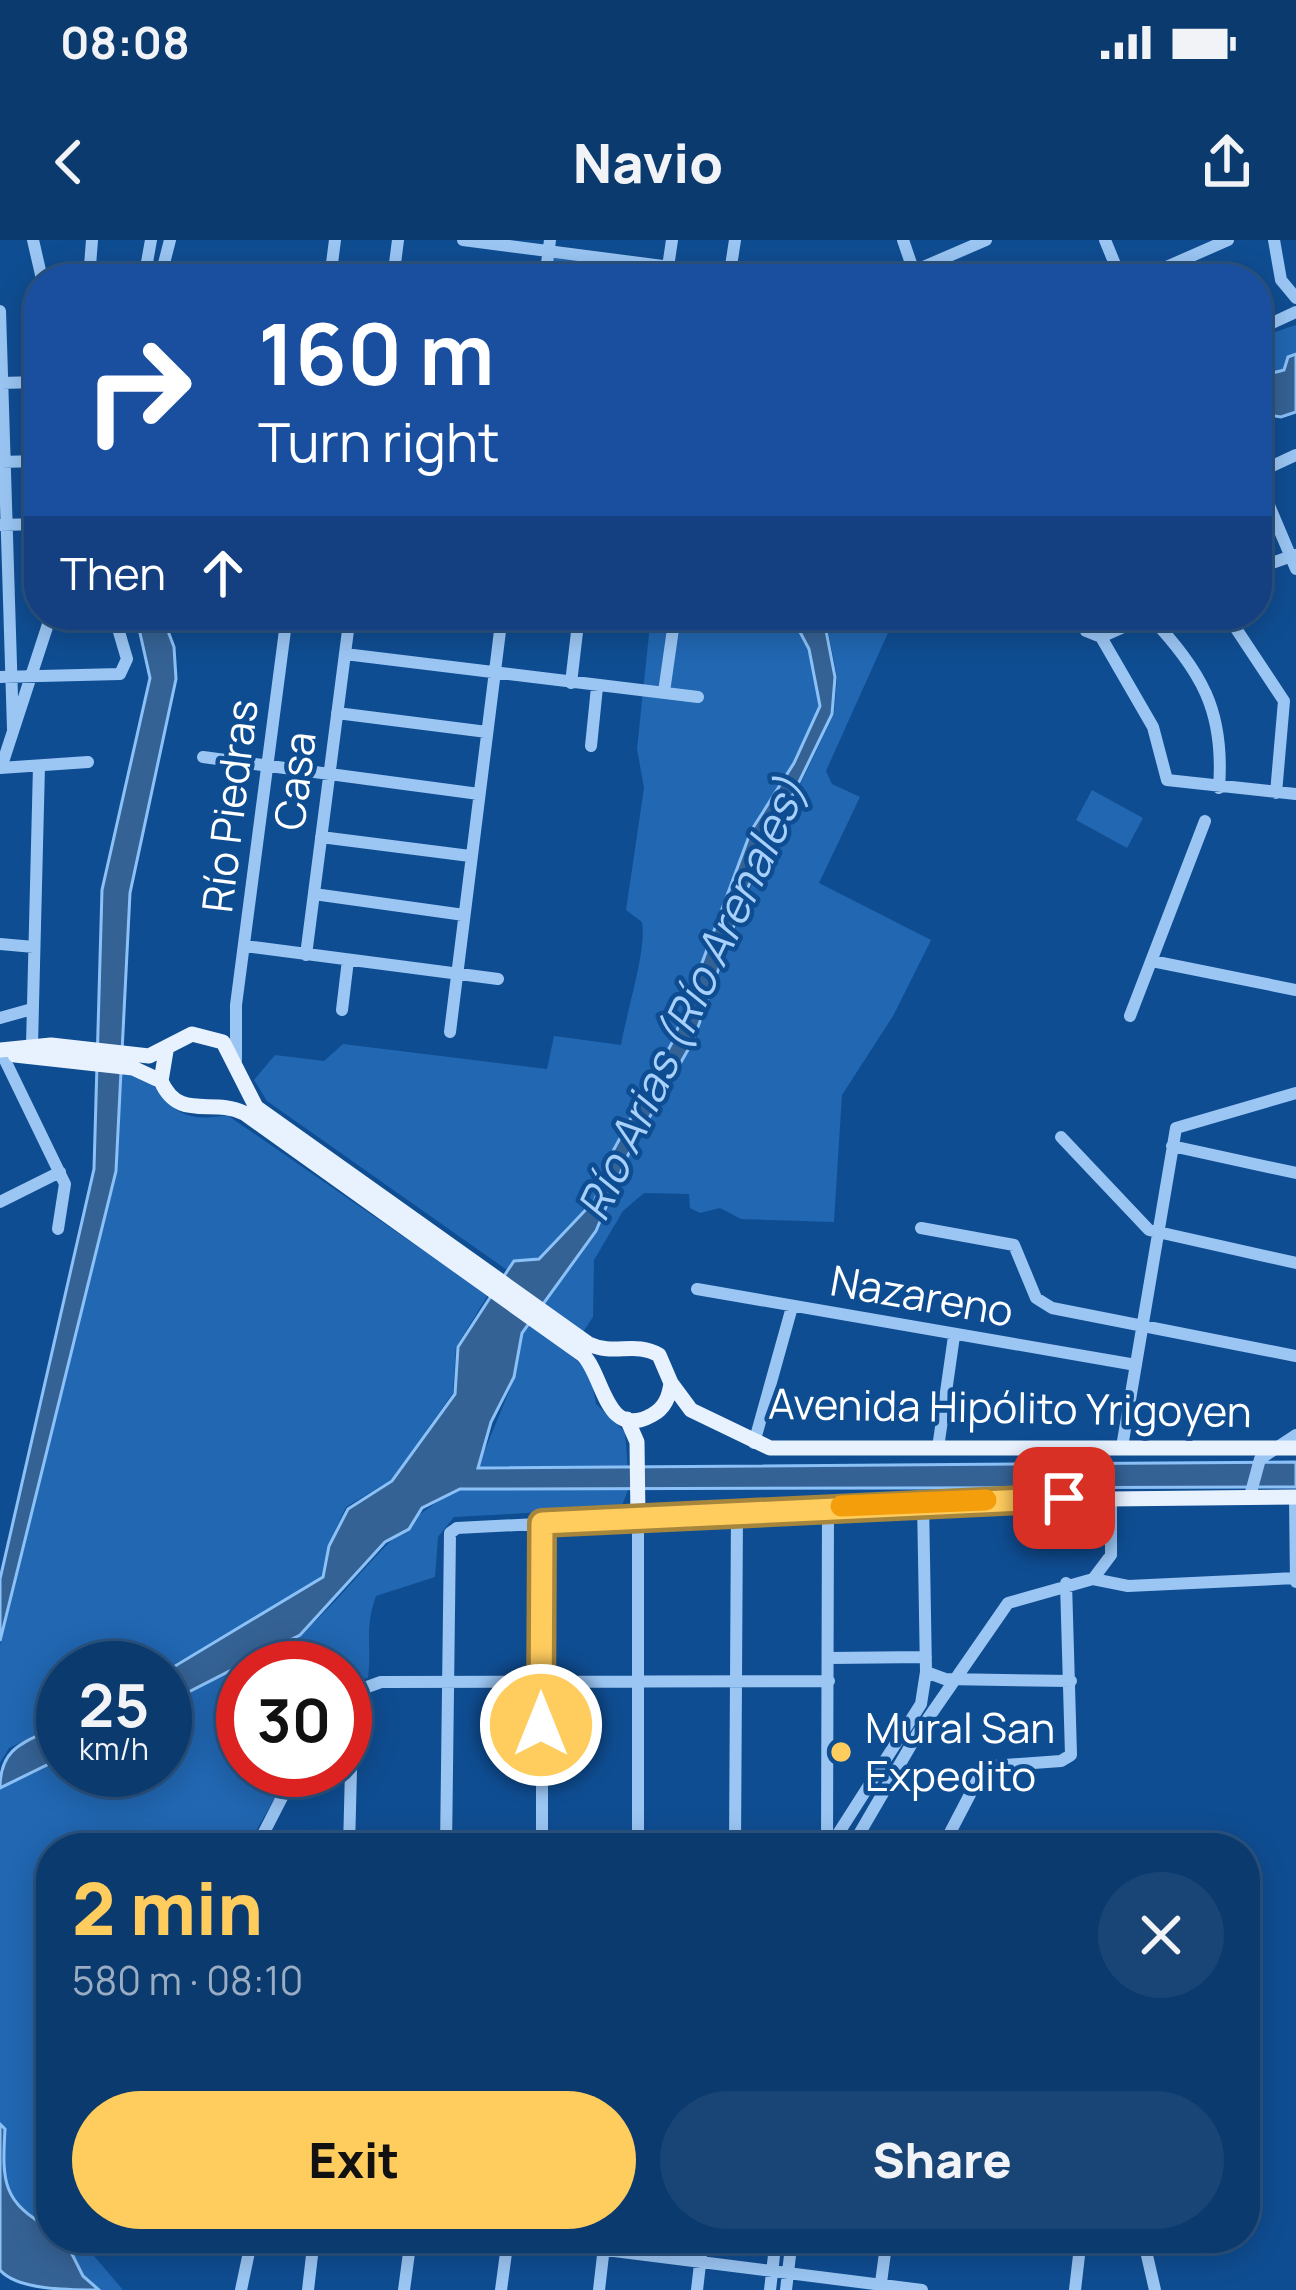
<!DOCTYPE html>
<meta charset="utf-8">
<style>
:root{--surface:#0b3a6e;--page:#194576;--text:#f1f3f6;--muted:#9aadc2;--line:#2b5481;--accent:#ffcc5e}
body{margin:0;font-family:Manrope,sans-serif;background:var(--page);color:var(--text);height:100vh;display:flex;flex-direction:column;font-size:45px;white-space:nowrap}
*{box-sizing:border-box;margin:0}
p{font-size:39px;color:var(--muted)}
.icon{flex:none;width:66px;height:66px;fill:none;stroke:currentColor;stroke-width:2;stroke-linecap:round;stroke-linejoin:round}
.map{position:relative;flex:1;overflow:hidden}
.details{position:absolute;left:36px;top:1593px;width:1224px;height:420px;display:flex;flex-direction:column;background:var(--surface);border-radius:48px;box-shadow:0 6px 30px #0003,0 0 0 3px var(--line)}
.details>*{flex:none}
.top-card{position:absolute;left:24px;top:24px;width:1248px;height:366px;border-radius:48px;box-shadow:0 6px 30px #0003,0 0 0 3px var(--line);background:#1a4fa0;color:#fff;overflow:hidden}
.speed{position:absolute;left:36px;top:1401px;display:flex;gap:24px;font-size:60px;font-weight:700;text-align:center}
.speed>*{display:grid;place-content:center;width:156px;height:156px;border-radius:50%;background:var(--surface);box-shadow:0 6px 30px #0003,0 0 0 3px var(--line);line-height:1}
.speed small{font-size:30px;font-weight:400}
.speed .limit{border:18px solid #d22;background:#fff;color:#111}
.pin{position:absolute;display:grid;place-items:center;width:102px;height:102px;color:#fff;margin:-51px;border-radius:24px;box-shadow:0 6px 18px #0006}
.me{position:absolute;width:132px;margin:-66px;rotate:0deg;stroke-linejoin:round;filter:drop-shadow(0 0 9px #0008)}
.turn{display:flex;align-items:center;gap:42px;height:252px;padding:0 36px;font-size:54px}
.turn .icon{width:156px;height:156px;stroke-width:2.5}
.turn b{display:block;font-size:84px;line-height:102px}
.then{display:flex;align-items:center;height:114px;padding:0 36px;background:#0003;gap:24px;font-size:45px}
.round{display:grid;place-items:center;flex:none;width:126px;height:126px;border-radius:63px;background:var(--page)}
.headline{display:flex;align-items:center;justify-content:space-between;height:204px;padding:0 36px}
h1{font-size:72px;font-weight:800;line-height:90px;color:var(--accent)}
.primary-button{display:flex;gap:24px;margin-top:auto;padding:24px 36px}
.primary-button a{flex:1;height:138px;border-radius:72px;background:var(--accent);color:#111;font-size:48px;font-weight:800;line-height:138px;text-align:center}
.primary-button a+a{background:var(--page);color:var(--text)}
.status{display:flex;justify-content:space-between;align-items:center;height:84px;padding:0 60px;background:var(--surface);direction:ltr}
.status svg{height:33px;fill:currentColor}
header{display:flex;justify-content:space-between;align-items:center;height:156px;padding:0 36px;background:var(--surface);font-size:54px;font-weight:800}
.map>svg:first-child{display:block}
.green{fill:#2167b2}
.water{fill:#356295;stroke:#8cc1f7;stroke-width:3}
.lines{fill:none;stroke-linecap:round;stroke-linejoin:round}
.minor{stroke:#9bc6f4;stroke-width:12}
.major{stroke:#e8f2ff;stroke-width:15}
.route-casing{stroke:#a6853d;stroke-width:30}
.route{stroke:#ffcc5e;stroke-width:21}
.slow{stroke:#f59e0b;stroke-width:21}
.poi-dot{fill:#ffcc5e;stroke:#0f4d92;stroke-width:4.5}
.labels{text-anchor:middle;stroke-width:9;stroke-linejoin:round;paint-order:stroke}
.street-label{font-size:42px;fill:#fff;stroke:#0f4d92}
.poi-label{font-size:42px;fill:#fff;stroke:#0f4d92;text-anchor:start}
.water-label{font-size:45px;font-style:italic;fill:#a7d0fb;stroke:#0f4d92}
</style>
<div class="status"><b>08:08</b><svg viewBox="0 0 49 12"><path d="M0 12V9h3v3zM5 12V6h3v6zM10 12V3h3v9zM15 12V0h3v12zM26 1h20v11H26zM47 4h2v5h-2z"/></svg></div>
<header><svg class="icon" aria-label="back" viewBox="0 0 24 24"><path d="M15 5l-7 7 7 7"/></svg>Navio<svg class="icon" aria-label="share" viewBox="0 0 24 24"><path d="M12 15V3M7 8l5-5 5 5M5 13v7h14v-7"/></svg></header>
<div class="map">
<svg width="1296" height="2050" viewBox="0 0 1296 2050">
<rect width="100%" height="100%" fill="#0f4d92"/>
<path class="green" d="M 553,17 L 613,25 L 612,39 L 550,39 Z
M 1296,85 L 1296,113 L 1288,117 L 1284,129 L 1257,136 L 1257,98 Z
M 651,375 L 790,375 L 809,409 L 820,466 L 794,523 L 751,591 L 673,801 L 607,922 L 594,960 L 539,1019 L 514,1021 L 507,1030 L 267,861 L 254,840 L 275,815 L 324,821 L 343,804 L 547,829 L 554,796 L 621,805 C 627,770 647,709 642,682 L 626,670 L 644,548 L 637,509 Z
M 825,375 L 896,375 L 826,531 L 832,544 L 860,557 L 819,643 L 931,700 L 893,776 L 842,855 L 834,982 L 741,979 L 720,968 L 700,973 L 690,968 L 689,954 L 644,953 L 623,971 L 594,1020 L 593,1077 L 569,1113 L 590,1133 L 596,1164 L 625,1192 L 628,1230 L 477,1229 L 515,1137 L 523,1093 L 598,991 L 629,915 L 695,801 L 750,649 L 834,474 L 837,437 Z
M 1092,550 L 1143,578 L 1127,608 L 1076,580 Z
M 122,832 C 173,837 155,889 227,875 L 488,1055 L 456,1107 L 453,1153 L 391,1240 L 346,1267 L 328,1306 L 321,1337 L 165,1430 L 63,1428 L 63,1483 L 9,1508 L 0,1523 L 0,1405 L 117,930 Z
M 460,1249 L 628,1250 L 621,1268 L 454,1277 L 438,1297 L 435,1337 L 376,1356 C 364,1390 372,1405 368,1438 L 345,1442 L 345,1428 L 243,1428 L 243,1530 L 291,1530 L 246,1608 L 51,1608 L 51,1989 C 2,1962 3,1942 6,1889 L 0,1883 L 0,1549 L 63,1516 L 63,1530 L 165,1530 L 165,1464 C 202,1443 276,1416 305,1391 C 359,1342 395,1281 460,1249 Z
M 64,1998 L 94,1998 L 94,2016 L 123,2050 L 100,2050 L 84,2035 Z"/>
<path class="water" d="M 1296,114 L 1296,172 L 1281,177 L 1257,173 L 1257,137 L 1284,130 L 1288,117 Z
M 136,375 L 162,375 L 174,407 L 176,439 L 130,653 L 116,931 L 0,1401 L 0,1339 L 94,929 L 102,650 L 150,438 Z
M 791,375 L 823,375 L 835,437 L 832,474 L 748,647 L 693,801 L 628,915 L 596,991 L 522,1093 L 514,1137 L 491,1182 L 478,1228 L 1296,1222 L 1296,1247 L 460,1249 L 422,1268 L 409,1289 L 385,1302 L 300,1395 L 165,1464 L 165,1432 L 323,1337 L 329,1306 L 348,1269 L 392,1241 L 455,1154 L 458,1107 L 508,1030 L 514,1021 L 539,1019 L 595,960 L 607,922 L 673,801 L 751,591 L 794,523 L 820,466 L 809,409 Z
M 63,1484 L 63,1517 L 0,1548 C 0,1504 28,1502 63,1484 Z
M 0,1884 L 5,1889 C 2,1942 2,1962 51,1989 L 51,1998 L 64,1998 L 83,2036 L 99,2050 C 68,2050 17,2050 0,2030 Z"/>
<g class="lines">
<path class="minor" d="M 33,0 L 42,39
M 463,0 L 763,39
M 903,0 L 916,38
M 1105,0 L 1121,39
M 1274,0 L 1281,40 L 1296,58
M 668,27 L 672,0
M 914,31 L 986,0
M 89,39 L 92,0
M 144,39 L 151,0
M 160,39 L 170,0
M 330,39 L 335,0
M 393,39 L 398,0
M 545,39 L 550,0
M 616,39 L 618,21
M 729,39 L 735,0
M 1139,39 L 1228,0
M 0,71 L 13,489
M 1257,90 L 1296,72
M 0,143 L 39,142
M 0,222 L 39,221
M 1257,233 L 1296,215
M 1257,237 L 1296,329
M 0,285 L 39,284
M 1257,328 L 1295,315
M 1079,375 L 1086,391 L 1101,397 L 1153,487 L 1167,540 L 1296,554
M 1149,375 C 1201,432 1225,469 1219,548
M 1227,375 L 1284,461 L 1276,553
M 1101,397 L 1150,375
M 345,414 L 698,457
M 0,437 L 120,434 L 127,419 L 114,375
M 571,443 L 579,375
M 664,452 L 675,375
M 337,473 L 487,492
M 591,506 L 597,447
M 203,517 L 479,554
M 0,528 L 88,522
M 1,528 L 51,375
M 321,597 L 470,616
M 314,654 L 464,675
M 0,704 L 34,707
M 245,706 L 498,739
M 306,715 L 350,375
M 1152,721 L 1296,750
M 342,770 L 348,720
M 1130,776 L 1205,581
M 0,778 L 32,769
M 450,792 L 502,375
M 32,805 L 39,526
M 3,816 L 65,944 L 58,989
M 236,820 L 236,765 L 287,375
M 1061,897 L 1149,990 L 1296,1023
M 1172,906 L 1296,933
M 0,962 L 60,932
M 921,988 L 1014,1005 L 1036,1058 L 1052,1068 L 1296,1116
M 697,1049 L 1136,1125
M 754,1203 L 792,1067
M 1122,1207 L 1176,888 L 1296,853
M 938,1208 L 954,1096
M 1250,1256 L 1260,1219 L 1296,1195
M 1295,1257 L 1296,1342
M 1093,1339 L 1111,1315 L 1111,1257
M 829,1418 L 926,1417
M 926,1432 L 945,1439 L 1071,1441
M 345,1455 L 381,1442 L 829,1441
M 827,1607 L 828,1267
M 256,1608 L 296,1530
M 349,1608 L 353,1450
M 446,1608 L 450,1293 L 457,1288 L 638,1279 L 638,1608
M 542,1608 L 542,1283
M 735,1608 L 737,1272
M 829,1608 L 921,1464 L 926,1432 L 923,1261
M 851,1608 L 918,1493 L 1008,1363 L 1093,1339 L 1128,1346 L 1296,1338
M 942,1608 L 978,1539 L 992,1526 L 1061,1521 L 1071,1515 L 1066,1343
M 511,1998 L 922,2050
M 1143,1998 L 1155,2050
M 241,2050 L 252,1998
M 308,2050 L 314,1998
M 404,2050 L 411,1998
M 501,2050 L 508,1998
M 599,2050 L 605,1998
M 697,2050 L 703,1998
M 770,2050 L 776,1998
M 786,2050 L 792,1998
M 880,2050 L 887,1998
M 1075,2050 L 1081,1998"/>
<path class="major" d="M 0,810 L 51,805 L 149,816 L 192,794 L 223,802 L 256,867 L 589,1104 C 614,1116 635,1101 659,1115 L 671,1143 C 669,1157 665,1168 652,1175 C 605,1201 604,1135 583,1115 L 244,873 C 212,857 179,882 161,841 L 166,811
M 15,815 L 133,828 L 161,841
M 671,1143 L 691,1170 L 770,1208 L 1296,1208
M 627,1179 L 637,1202 L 638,1279 L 923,1261 L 1296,1257"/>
</g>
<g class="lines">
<g class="route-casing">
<path id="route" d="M 541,1485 L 542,1283 L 1064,1258"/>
</g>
<use href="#route" class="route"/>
<path class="slow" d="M 841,1266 L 986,1260"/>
</g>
<circle class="poi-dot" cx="841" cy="1512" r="12"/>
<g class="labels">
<g class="street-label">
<text transform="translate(295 541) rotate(-83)" y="15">Casa</text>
<text transform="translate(230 566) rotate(-83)" y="15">Río Piedras</text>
<text transform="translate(922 1056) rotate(10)" y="15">Nazareno</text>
<text transform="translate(1010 1168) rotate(1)" y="15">Avenida Hipólito Yrigoyen</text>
</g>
<g class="poi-label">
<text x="865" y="1503">Mural San<tspan x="865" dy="48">Expedito</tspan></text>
</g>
<g class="water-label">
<text transform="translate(692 759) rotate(-65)" y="16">Río Arias (Río Arenales)</text>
</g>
</g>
</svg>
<div class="speed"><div>25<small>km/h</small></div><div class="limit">30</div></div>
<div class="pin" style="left:1064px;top:1258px;background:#d93025"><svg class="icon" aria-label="arrive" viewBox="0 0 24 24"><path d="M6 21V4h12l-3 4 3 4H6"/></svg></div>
<svg class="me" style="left:541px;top:1485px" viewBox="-20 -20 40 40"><circle r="17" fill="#ffcc5e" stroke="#fff" stroke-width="3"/><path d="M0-11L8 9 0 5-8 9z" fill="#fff"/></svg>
<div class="top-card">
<div class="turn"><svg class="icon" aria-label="right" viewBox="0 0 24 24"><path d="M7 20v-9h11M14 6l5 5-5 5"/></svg><div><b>160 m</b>Turn right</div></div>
<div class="then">Then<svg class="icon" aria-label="ahead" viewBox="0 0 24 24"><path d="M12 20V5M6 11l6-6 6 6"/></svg></div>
</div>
<section class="details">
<div class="headline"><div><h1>2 min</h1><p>580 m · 08:10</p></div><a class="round"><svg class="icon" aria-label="close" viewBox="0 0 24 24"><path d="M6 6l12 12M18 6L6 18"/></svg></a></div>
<div class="primary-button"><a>Exit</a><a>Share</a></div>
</section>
</div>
